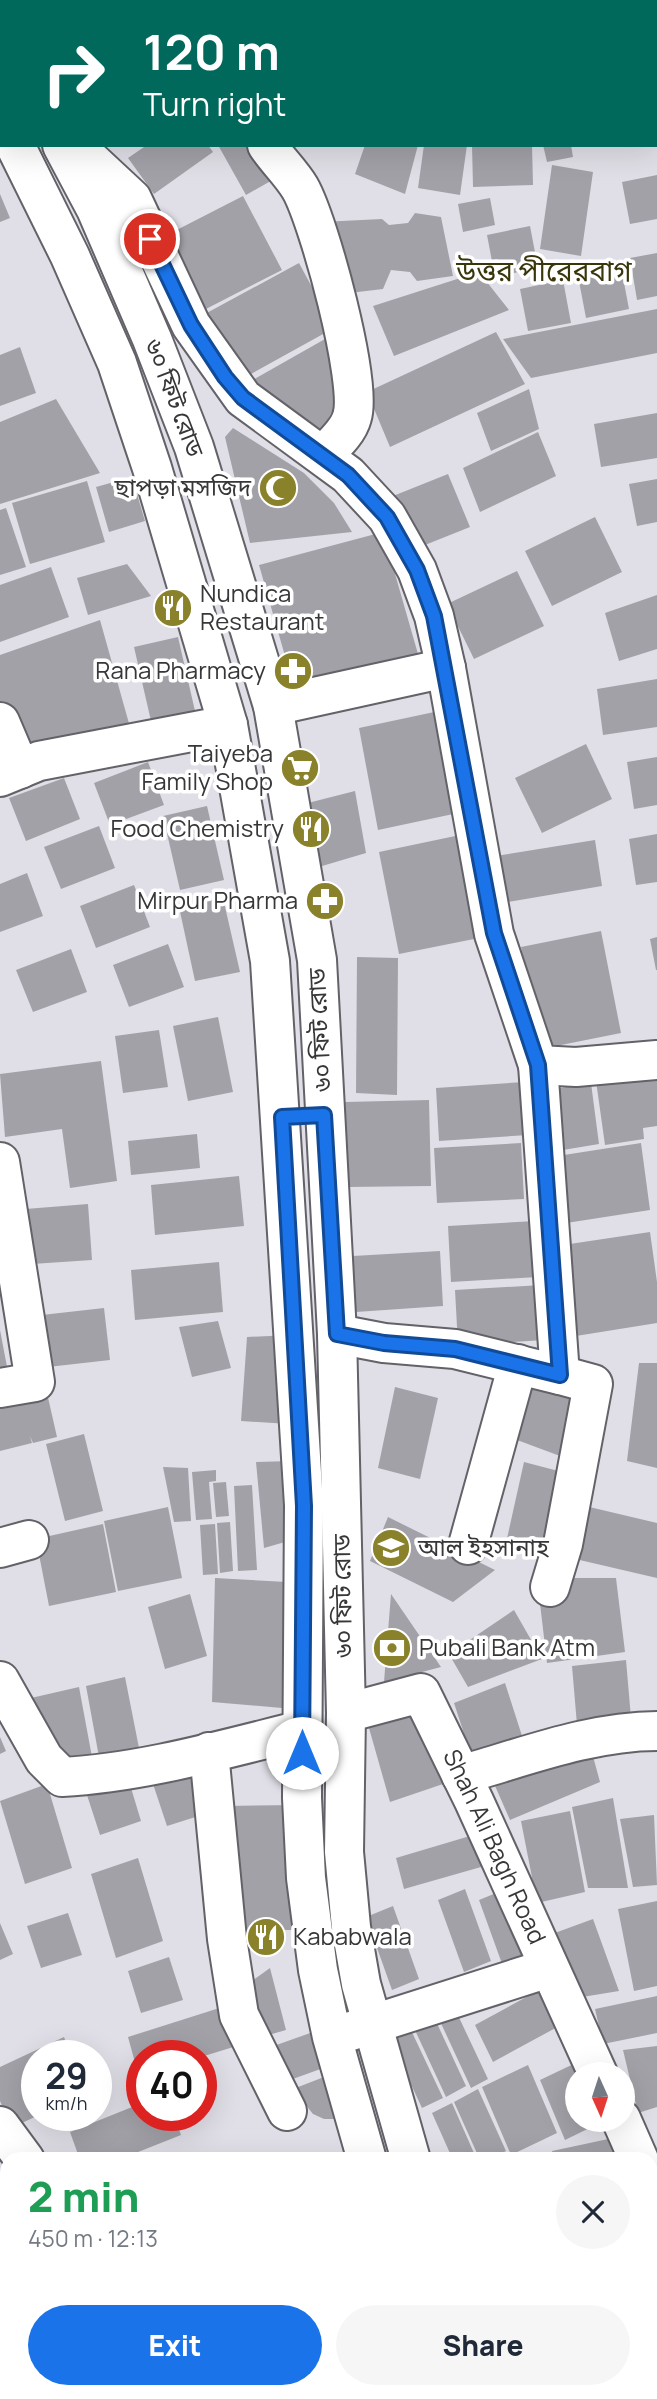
<!DOCTYPE html>
<meta charset="utf-8">
<style>
:root{--surface:#fff;--page:#f6f6f7;--text:#1f2937;--muted:#747a83;--accent:#1a73e8}
body{margin:0;font-family:Manrope,"Noto Sans Bengali",sans-serif;background:var(--page);color:var(--text);height:100vh;display:flex;flex-direction:column;font-size:26px;white-space:nowrap}
*{box-sizing:border-box;margin:0}
p{font-size:23px;color:var(--muted)}
.icon{flex:none;width:38px;height:38px;fill:none;stroke:currentColor;stroke-width:2;stroke-linecap:round;stroke-linejoin:round}
.map{position:relative;flex:1;overflow:hidden}
.drawer{position:absolute;left:0px;top:2152px;width:658px;height:247px;display:flex;flex-direction:column;background:var(--surface);border-radius:21px 21px 0 0;box-shadow:0 7px 28px #0002}
.drawer>*{flex:none}
.banner{position:absolute;left:0px;top:0px;width:658px;height:147px;box-shadow:0 7px 28px #0002;background:#00695c;color:#fff;overflow:hidden}
.needle{width:46px;rotate:177deg}
.tools{position:absolute;left:565px;top:2062px;display:grid;gap:14px}
.tools a{display:grid;place-items:center;width:70px;height:70px;border-radius:50%;background:var(--surface);box-shadow:0 7px 28px #0002;font-size:35px}
.speed{position:absolute;left:21px;top:2040px;display:flex;gap:14px;font-size:35px;font-weight:700;text-align:center}
.speed>*{display:grid;place-content:center;width:91px;height:91px;border-radius:50%;background:var(--surface);box-shadow:0 7px 28px #0002;line-height:1}
.speed small{font-size:18px;font-weight:400}
.speed .limit{border:10px solid #d22;background:#fff;color:#111}
.pin{position:absolute;display:grid;place-items:center;width:60px;height:60px;color:#fff;margin:-30px;border:4px solid #fff;border-radius:50%;box-shadow:0 2px 7px #0007}
.me{position:absolute;width:77px;margin:-38px;rotate:0deg;stroke-linejoin:round;filter:drop-shadow(0 0 5px #0008)}
.turn{display:flex;align-items:center;gap:24px;height:147px;padding:0 28px;font-size:32px}
.turn .icon{width:91px;height:91px;stroke-width:2.5}
.turn b{display:block;font-size:49px;line-height:60px}
.round{display:grid;place-items:center;flex:none;width:74px;height:74px;border-radius:37px;background:var(--page)}
.overview{display:flex;align-items:center;justify-content:space-between;height:119px;padding:0 28px}
h1{font-size:42px;font-weight:800;line-height:52px;color:#1e9e55}
.action{display:flex;gap:14px;margin-top:auto;padding:14px 28px}
.action a{flex:1;height:80px;border-radius:42px;background:var(--accent);color:#fff;font-size:28px;font-weight:800;line-height:80px;text-align:center}
.action a+a{background:var(--page);color:var(--text)}
.map>svg:first-child{display:block}
.building{fill:#a2a1a8}
.lines{fill:none;stroke-linecap:round;stroke-linejoin:round}
.minor-casing{stroke:#636268;stroke-width:42}
.minor{stroke:#fff;stroke-width:38}
.route-casing{stroke:#114b97;stroke-width:18}
.route{stroke:#1a73e8;stroke-width:12}
.labels{text-anchor:middle;stroke-width:7;stroke-linejoin:round;paint-order:stroke}
.street-label{font-size:24px;fill:#373639;stroke:#fff}
.poi-label{font-size:24px;fill:#373639;stroke:#fff;text-anchor:end}
.quarter-label{font-size:28px;fill:#39360b;stroke:#fff}
</style>
<div class="map">
<svg width="657" height="2399" viewBox="0 0 657 2399">
<rect width="100%" height="100%" fill="#e0dfe7"/>
<path class="building" d="M 147,145 L 208,145 L 213,152 L 154,194 L 128,158 Z
M 218,145 L 257,145 L 276,178 L 246,195 Z
M 365,145 L 418,145 L 405,194 L 355,174 Z
M 424,145 L 467,145 L 460,195 L 418,188 Z
M 472,145 L 532,145 L 533,185 L 473,187 Z
M 543,145 L 571,145 L 573,157 L 547,162 Z
M 552,165 L 593,172 L 581,256 L 540,249 Z
M 657,175 L 657,219 L 630,224 L 622,182 Z
M 0,194 L 10,218 L 0,222 Z
M 243,196 L 282,270 L 204,310 L 165,236 Z
M 490,198 L 495,225 L 463,232 L 458,204 Z
M 415,213 L 441,217 L 453,276 L 417,281 L 410,272 L 391,270 L 383,289 L 341,294 L 321,222 L 382,219 L 389,225 L 408,223 Z
M 530,226 L 538,268 L 495,277 L 487,235 Z
M 657,253 L 657,296 L 637,300 L 630,258 Z
M 299,263 L 334,328 L 240,380 L 203,315 Z
M 621,267 L 629,309 L 586,318 L 578,276 Z
M 479,272 L 509,310 L 394,356 L 373,306 Z
M 563,280 L 571,323 L 528,331 L 520,289 Z
M 657,309 L 657,353 L 531,378 L 503,339 Z
M 496,332 L 525,384 L 390,447 L 367,392 Z
M 325,339 L 344,389 L 322,430 L 251,381 Z
M 20,347 L 36,393 L 0,406 L 0,355 Z
M 529,389 L 539,429 L 491,451 L 477,413 Z
M 56,399 L 100,473 L 0,504 L 0,422 Z
M 657,413 L 657,458 L 601,467 L 594,424 Z
M 233,428 L 304,473 L 334,503 L 352,532 L 250,543 L 225,437 Z
M 538,432 L 556,476 L 480,512 L 463,468 Z
M 448,474 L 470,527 L 415,549 L 393,496 Z
M 132,477 L 145,521 L 109,532 L 96,487 Z
M 657,479 L 657,522 L 637,526 L 629,484 Z
M 87,481 L 105,542 L 30,564 L 12,503 Z
M 6,508 L 26,567 L 0,575 L 0,510 Z
M 595,517 L 622,572 L 552,606 L 525,551 Z
M 383,532 L 418,654 L 293,684 L 259,565 Z
M 127,564 L 151,596 L 88,615 L 77,578 Z
M 51,567 L 69,617 L 0,642 L 0,585 Z
M 517,571 L 544,626 L 474,659 L 447,604 Z
M 657,595 L 657,649 L 619,661 L 605,613 Z
M 100,620 L 130,727 L 12,767 L 0,733 L 0,655 Z
M 178,637 L 195,711 L 151,721 L 134,647 Z
M 657,679 L 657,727 L 603,735 L 597,689 Z
M 439,711 L 458,813 L 378,830 L 359,728 Z
M 586,744 L 612,799 L 542,833 L 515,778 Z
M 657,757 L 657,805 L 634,809 L 627,762 Z
M 148,762 L 164,805 L 110,825 L 94,783 Z
M 64,778 L 80,819 L 26,841 L 9,798 Z
M 355,791 L 366,853 L 312,869 L 300,805 Z
M 207,806 L 224,880 L 180,890 L 163,816 Z
M 99,826 L 115,868 L 61,889 L 44,847 Z
M 657,834 L 657,882 L 636,885 L 629,839 Z
M 460,835 L 479,938 L 399,954 L 379,852 Z
M 595,840 L 602,886 L 502,903 L 496,856 Z
M 27,873 L 43,916 L 0,932 L 0,884 Z
M 134,885 L 150,927 L 96,948 L 80,906 Z
M 223,898 L 240,972 L 195,981 L 179,907 Z
M 601,931 L 621,1033 L 541,1049 L 521,947 Z
M 657,937 L 657,970 L 656,970 L 650,939 Z
M 168,944 L 184,987 L 129,1007 L 113,965 Z
M 71,949 L 87,992 L 33,1012 L 16,970 Z
M 357,957 L 398,958 L 397,1095 L 356,1093 Z
M 218,1017 L 233,1092 L 188,1101 L 173,1026 Z
M 159,1030 L 168,1087 L 123,1093 L 115,1036 Z
M 101,1061 L 117,1181 L 70,1188 L 62,1129 L 5,1137 L 0,1074 Z
M 657,1072 L 657,1126 L 643,1128 L 644,1139 L 605,1145 L 596,1081 Z
M 524,1082 L 528,1135 L 439,1141 L 436,1088 Z
M 591,1083 L 599,1144 L 551,1152 L 542,1091 Z
M 429,1100 L 431,1186 L 347,1187 L 345,1102 Z
M 197,1134 L 200,1168 L 131,1175 L 128,1141 Z
M 521,1143 L 524,1199 L 437,1203 L 434,1148 Z
M 641,1143 L 650,1210 L 560,1224 L 551,1157 Z
M 239,1176 L 244,1226 L 155,1235 L 151,1185 Z
M 88,1204 L 92,1260 L 17,1265 L 13,1210 Z
M 535,1221 L 538,1277 L 451,1282 L 448,1226 Z
M 650,1232 L 657,1282 L 657,1323 L 576,1336 L 563,1245 Z
M 440,1251 L 443,1306 L 356,1312 L 353,1256 Z
M 219,1262 L 223,1312 L 135,1320 L 131,1270 Z
M 542,1285 L 545,1340 L 458,1345 L 455,1290 Z
M 104,1308 L 110,1360 L 39,1368 L 33,1316 Z
M 218,1321 L 231,1368 L 192,1377 L 179,1327 Z
M 0,1330 L 8,1372 L 0,1374 Z
M 291,1335 L 289,1424 L 241,1421 L 247,1337 Z
M 639,1363 L 657,1363 L 657,1468 L 627,1461 Z
M 528,1372 L 579,1391 L 560,1456 L 509,1437 Z
M 44,1380 L 57,1437 L 33,1443 L 30,1436 L 32,1443 L 0,1451 L 0,1393 Z
M 395,1387 L 438,1398 L 420,1479 L 378,1468 Z
M 84,1434 L 103,1511 L 65,1521 L 46,1444 Z
M 292,1461 L 285,1542 L 264,1548 L 256,1462 Z
M 524,1462 L 566,1473 L 548,1554 L 506,1543 Z
M 163,1467 L 188,1468 L 191,1521 L 174,1522 Z
M 216,1470 L 216,1481 L 209,1482 L 212,1519 L 196,1520 L 192,1472 Z
M 226,1482 L 229,1516 L 216,1517 L 213,1483 Z
M 252,1485 L 257,1570 L 238,1571 L 234,1486 Z
M 581,1505 L 657,1523 L 657,1578 L 571,1558 Z
M 168,1507 L 182,1578 L 118,1591 L 104,1521 Z
M 388,1517 L 495,1570 L 453,1602 L 370,1561 Z
M 230,1522 L 233,1571 L 220,1573 L 217,1523 Z
M 103,1524 L 116,1592 L 49,1606 L 36,1539 Z
M 215,1524 L 218,1574 L 203,1575 L 200,1525 Z
M 215,1578 L 287,1582 L 282,1708 L 212,1702 Z
M 537,1578 L 616,1578 L 625,1652 L 547,1663 Z
M 190,1594 L 207,1656 L 165,1669 L 148,1607 Z
M 391,1594 L 441,1667 L 384,1682 Z
M 514,1610 L 542,1659 L 468,1687 L 449,1654 Z
M 626,1660 L 631,1718 L 577,1725 L 572,1666 Z
M 125,1677 L 139,1748 L 99,1757 L 86,1686 Z
M 505,1683 L 523,1739 L 472,1758 L 454,1703 Z
M 79,1687 L 92,1757 L 66,1762 L 31,1698 Z
M 412,1706 L 446,1783 L 390,1802 L 367,1721 Z
M 585,1727 L 600,1782 L 510,1820 L 485,1763 Z
M 0,1737 L 6,1751 L 0,1754 Z
M 194,1771 L 208,1813 L 167,1826 L 153,1784 Z
M 128,1778 L 141,1821 L 100,1835 L 86,1792 Z
M 47,1784 L 72,1868 L 25,1884 L 0,1801 Z
M 613,1798 L 628,1888 L 588,1888 L 572,1807 Z
M 298,1805 L 303,1930 L 233,1930 L 226,1806 Z
M 570,1811 L 585,1892 L 537,1903 L 521,1821 Z
M 654,1815 L 657,1885 L 633,1887 L 620,1819 Z
M 480,1833 L 488,1865 L 404,1889 L 396,1858 Z
M 138,1858 L 163,1941 L 116,1958 L 91,1874 Z
M 465,1889 L 491,1961 L 464,1972 L 438,1900 Z
M 506,1889 L 532,1961 L 505,1972 L 479,1900 Z
M 657,1901 L 657,1986 L 634,1991 L 618,1909 Z
M 393,1906 L 419,1979 L 392,1990 L 366,1917 Z
M 68,1913 L 82,1955 L 41,1968 L 27,1926 Z
M 593,1919 L 619,1991 L 576,1998 L 552,1934 Z
M 0,1923 L 13,1954 L 0,1960 Z
M 169,1957 L 183,2000 L 141,2013 L 128,1971 Z
M 270,1968 L 286,2030 L 258,2038 L 245,1986 Z
M 543,1988 L 561,2025 L 493,2062 L 475,2025 Z
M 657,1996 L 657,2033 L 603,2044 L 595,2009 Z
M 232,2004 L 243,2044 L 201,2057 L 142,2056 L 142,2076 L 139,2077 L 128,2037 Z
M 455,2009 L 488,2079 L 471,2088 L 439,2019 Z
M 434,2017 L 466,2086 L 446,2097 L 414,2028 Z
M 410,2028 L 443,2098 L 422,2108 L 390,2039 Z
M 313,2032 L 326,2067 L 268,2088 L 254,2053 Z
M 64,2037 L 71,2056 L 37,2056 L 37,2116 L 11,2128 L 0,2101 L 0,2067 Z
M 657,2046 L 657,2107 L 638,2113 L 623,2050 Z
M 582,2060 L 578,2074 L 578,2119 L 608,2119 L 565,2140 L 540,2080 Z
M 528,2065 L 557,2133 L 511,2155 L 482,2087 Z
M 324,2077 L 336,2119 L 324,2119 L 313,2114 L 293,2089 Z
M 478,2089 L 506,2151 L 489,2160 L 480,2160 L 454,2102 Z
M 142,2103 L 142,2116 L 174,2116 L 181,2135 L 118,2160 L 80,2160 L 70,2132 Z
M 452,2103 L 477,2160 L 453,2160 L 432,2113 Z
M 613,2138 L 620,2160 L 555,2160 L 552,2151 Z
M 7,2174 L 7,2235 L 0,2239 L 0,2178 Z
M 7,2244 L 7,2298 L 0,2284 L 0,2247 Z
M 651,2246 L 657,2262 L 657,2274 L 651,2275 Z
M 657,2309 L 657,2399 L 648,2399 L 644,2392 L 651,2392 L 651,2313 Z
M 14,2392 L 48,2392 L 34,2399 L 17,2399 Z
M 137,2392 L 171,2392 L 173,2399 L 139,2399 Z
M 196,2392 L 248,2392 L 250,2399 L 198,2399 Z
M 274,2392 L 298,2392 L 300,2399 L 262,2399 Z
M 306,2392 L 356,2392 L 358,2399 L 308,2399 Z
M 381,2392 L 409,2392 L 410,2399 L 382,2399 Z
M 490,2392 L 516,2392 L 519,2399 L 493,2399 Z
M 531,2392 L 614,2392 L 618,2399 L 535,2399 Z"/>
<g class="lines">
<g class="minor-casing">
<g id="minor">
<path d="M 649,0 L 649,2"/>
<path d="M 308,2 L 308,0"/>
<path d="M 0,23 L 2,26"/>
<path d="M 656,36 L 657,40"/>
<path d="M 0,114 L 2,118"/>
<path d="M 15,145 L 70,256 L 117,363 L 152,468 L 228,725 L 270,961 L 304,1505 L 302,1798 L 306,1878 L 318,1970 L 332,2037 L 367,2160"/>
<path d="M 62,145 L 96,209 L 152,339 L 194,447 L 273,706 L 317,960 L 337,1334 L 346,1713 L 344,1852 L 351,1927 L 361,1984 L 411,2160"/>
<path d="M 74,145 L 132,199 L 191,325 L 243,398 L 348,475 L 387,517 L 417,570 L 434,616 L 446,668"/>
<path d="M 267,145 C 277,160 291,173 300,188 C 319,221 363,383 352,417 C 348,432 334,444 323,455"/>
<path d="M 273,706 L 446,668 L 494,934 L 538,1065 L 576,1067 L 657,1060"/>
<path d="M 0,722 L 20,769"/>
<path d="M 0,777 L 39,761 L 228,725"/>
<path d="M 0,1162 L 35,1382 L 0,1388"/>
<path d="M 337,1334 L 384,1343 L 455,1349 L 560,1375 L 538,1065"/>
<path d="M 468,1545 L 518,1364"/>
<path d="M 0,1548 L 29,1540"/>
<path d="M 550,1587 L 563,1544 L 593,1384 L 560,1375"/>
<path d="M 0,1681 L 44,1759 L 62,1777 C 142,1773 224,1749 302,1730"/>
<path id="s1" d="M 346,1713 L 421,1693 L 474,1801 L 598,2074"/>
<path d="M 209,1752 L 227,1939 L 239,2015 L 287,2111"/>
<path d="M 461,1775 C 524,1757 591,1731 657,1731"/>
<path d="M 348,2032 L 549,1968"/>
<path d="M 621,2119 L 639,2160"/>
<path d="M 0,2126 L 25,2160"/>
<path d="M 651,2185 L 657,2198"/>
<path d="M 651,2306 L 657,2304"/>
<path d="M 97,2392 L 99,2399"/>
<path d="M 439,2392 L 441,2399"/>
<path d="M 483,2392 L 485,2399"/>
</g>
</g>
<use href="#minor" class="minor"/>
</g>
<g class="lines">
<g class="route-casing">
<path id="route" d="M 150,239 L 191,325 L 225,377 L 243,398 L 348,475 L 387,517 L 417,570 L 434,616 L 494,933 L 538,1065 L 560,1375 L 455,1349 L 384,1343 L 337,1334 L 324,1115 L 282,1117 L 304,1506 L 302,1753"/>
</g>
<use href="#route" class="route"/>
</g>
<defs>
<g id="mosque-disc" transform="scale(2.0125)"><circle r="9.5" fill="#89822a" stroke="#fff"/><path d="M3.5-4.9A6 6 0 1 0 3.5 4.9A5 5 0 1 1 3.5-4.9Z" fill="#fff"/></g>
<g id="restaurant-disc" transform="scale(2.0125)"><circle r="9.5" fill="#89822a" stroke="#fff"/><path d="M-5-6h1v4h1v-4h1v4h1v-4h1v5L-1.5 .5V6h-2V.5L-5-1ZM5-6V6H3V1.5H1.5Q1.5-4 5-6Z" fill="#fff"/></g>
<g id="pharmacy-disc" transform="scale(2.0125)"><circle r="9.5" fill="#89822a" stroke="#fff"/><path d="M-2-6h4v4h4v4h-4v4h-4v-4h-4v-4h4Z" fill="#fff"/></g>
<g id="supermarket-disc" transform="scale(2.0125)"><circle r="9.5" fill="#89822a" stroke="#fff"/><path d="M-6-5.5h2.5l.6 2H6L4.5 2H-2.5L-4.4-4H-6ZM-1.5 3.2a1.3 1.3 0 1 0 .1 0ZM3 3.2a1.3 1.3 0 1 0 .1 0Z" fill="#fff"/></g>
<g id="school-disc" transform="scale(2.0125)"><circle r="9.5" fill="#89822a" stroke="#fff"/><path d="M0-5L7-2L0 1L-7-2ZM-4 1L0 2.5L4 1V4Q0 6-4 4Z" fill="#fff"/></g>
<g id="bank-disc" transform="scale(2.0125)"><circle r="9.5" fill="#89822a" stroke="#fff"/><path d="M-6-4H6V4H-6ZM0-2.3a2.3 2.3 0 1 0 0 4.6a2.3 2.3 0 1 0 0-4.6Z" fill="#fff"/></g>
</defs>
<g fill-rule="evenodd">
<use href="#mosque-disc" x="278" y="488"/>
<use href="#restaurant-disc" x="173" y="608"/>
<use href="#pharmacy-disc" x="293" y="671"/>
<use href="#supermarket-disc" x="300" y="768"/>
<use href="#restaurant-disc" x="311" y="829"/>
<use href="#pharmacy-disc" x="325" y="901"/>
<use href="#school-disc" x="391" y="1548"/>
<use href="#bank-disc" x="392" y="1648"/>
<use href="#restaurant-disc" x="266" y="1937"/>
</g>
<g class="labels">
<g class="street-label">
<text transform="translate(174 398) rotate(69)" y="8">৬০ ফিট রোড</text>
<text transform="translate(320 1030) rotate(-93)" y="8">৬০ ফিট রোড</text>
<text transform="translate(343 1596) rotate(-91)" y="8">৬০ ফিট রোড</text>
<text dy="8" stroke="none"><textPath href="#s1" startOffset="248">Shah Ali Bagh Road</textPath></text>
</g>
<g class="poi-label">
<text x="251" y="496">ছাপড়া মসজিদ</text>
<text x="200" y="602" text-anchor="start">Nundica<tspan x="200" dy="28">Restaurant</tspan></text>
<text x="266" y="679">Rana Pharmacy</text>
<text x="273" y="762">Taiyeba<tspan x="273" dy="28">Family Shop</tspan></text>
<text x="284" y="837">Food Chemistry</text>
<text x="298" y="909">Mirpur Pharma</text>
<text x="418" y="1556" text-anchor="start">আল ইহসানাহ</text>
<text x="419" y="1656" text-anchor="start">Pubali Bank Atm</text>
<text x="293" y="1945" text-anchor="start">Kababwala</text>
</g>
<g class="quarter-label">
<text x="544" y="281">উত্তর পীরেরবাগ</text>
</g>
</g>
</svg>
<div class="tools">
<a><svg class="needle" viewBox="-14 -14 28 28"><path d="M0-13l5 13h-10z" fill="#e53935"/><path d="M0 13l5-13h-10z" fill="#747a83"/></svg></a>
</div>
<div class="speed"><div>29<small>km/h</small></div><div class="limit">40</div></div>
<div class="pin" style="left:150px;top:239px;background:#d93025"><svg class="icon" aria-label="arrive" viewBox="0 0 24 24"><path d="M6 21V4h12l-3 4 3 4H6"/></svg></div>
<svg class="me" style="left:302px;top:1753px" viewBox="-20 -20 40 40"><circle r="19" fill="#fff"/><path d="M0-13L10 11 0 6-10 11z" fill="#1a73e8"/></svg>
<div class="banner">
<div class="turn"><svg class="icon" aria-label="right" viewBox="0 0 24 24"><path d="M7 20v-9h11M14 6l5 5-5 5"/></svg><div><b>120 m</b>Turn right</div></div>
</div>
<section class="drawer">
<div class="overview"><div><h1>2 min</h1><p>450 m · 12:13</p></div><a class="round"><svg class="icon" aria-label="close" viewBox="0 0 24 24"><path d="M6 6l12 12M18 6L6 18"/></svg></a></div>
<div class="action"><a>Exit</a><a>Share</a></div>
</section>
</div>
